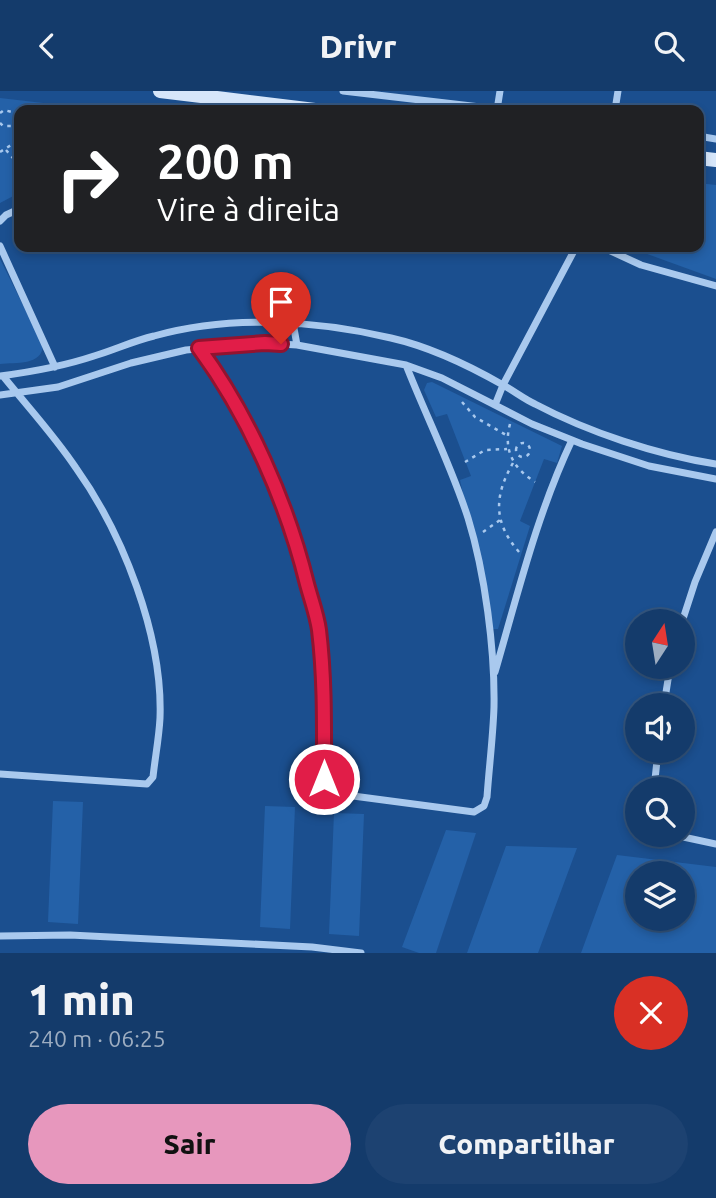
<!DOCTYPE html>
<html lang="pt">
<meta charset="utf-8">
<style>
:root{--surface:#143b6b;--page:#1d4271;--text:#f1f3f6;--muted:#9dadc1;--line:#33557e;--accent:#e797bd}
body{margin:0;font-family:Ubuntu,sans-serif;background:var(--page);color:var(--text);height:100vh;display:flex;flex-direction:column;font-size:26px;white-space:nowrap}
*{box-sizing:border-box;margin:0}
p{font-size:23px;color:var(--muted)}
.icon{flex:none;width:38px;height:38px;fill:none;stroke:currentColor;stroke-width:2;stroke-linecap:round;stroke-linejoin:round}
.map{position:relative;height:862px;overflow:hidden}
.details{display:flex;flex-direction:column;background:var(--surface);flex:1}
.details>*{flex:none}
.top-card{position:absolute;left:14px;top:14px;width:690px;height:147px;border-radius:14px;box-shadow:0 4px 10px #0003,0 0 0 2px var(--line);background:#202124;color:#fff;overflow:hidden}
.needle{width:46px;rotate:12deg}
.tools{position:absolute;left:625px;top:518px;display:grid;gap:14px}
.tools a{display:grid;place-items:center;width:70px;height:70px;border-radius:50%;background:var(--surface);box-shadow:0 4px 10px #0003,0 0 0 2px var(--line);font-size:35px}
.pin{position:absolute;display:grid;place-items:center;width:60px;height:60px;color:#fff;margin:-72px -30px;border-radius:50% 50% 50% 0;rotate:-45deg;box-shadow:0 0 7px #0007}
.pin .icon{rotate:45deg}
.me{position:absolute;width:77px;margin:-38px;rotate:0deg;stroke-linejoin:round;filter:drop-shadow(0 0 5px #0008)}
.turn{display:flex;align-items:center;gap:24px;height:147px;padding:0 28px;font-size:32px}
.turn .icon{width:91px;height:91px;stroke-width:2.5}
.turn b{display:block;font-size:49px;line-height:60px}
.round{display:grid;place-items:center;flex:none;width:74px;height:74px;border-radius:37px;background:var(--page)}
.overview{display:flex;align-items:center;justify-content:space-between;height:119px;padding:0 28px}
h1{font-size:42px;font-weight:800;line-height:52px}
.cta{display:flex;gap:14px;margin-top:auto;padding:14px 28px}
.cta a{flex:1;height:80px;border-radius:42px;background:var(--accent);color:#111;font-size:28px;font-weight:800;line-height:80px;text-align:center}
.cta a+a{background:var(--page);color:var(--text)}
header{display:flex;justify-content:space-between;align-items:center;height:91px;padding:0 28px;background:var(--surface);font-size:32px;font-weight:800}
.map>svg:first-child{display:block}
.green{fill:#2461a8;fill-rule:evenodd}
.lines{fill:none;stroke-linecap:round;stroke-linejoin:round}
.path{stroke:#a9c9ee;stroke-width:2.5;stroke-dasharray:3.5 5;stroke-linecap:butt}
.street{stroke:#a9c9ee;stroke-width:7}
.secondary{stroke:#d6e6fa;stroke-width:14}
.route-casing{stroke:#92132f;stroke-width:18}
.route{stroke:#e11d48;stroke-width:12}
</style>
<header><svg class="icon" aria-label="back" viewBox="0 0 24 24"><path d="M15 5l-7 7 7 7"/></svg>Drivr<svg class="icon" aria-label="search" viewBox="0 0 24 24"><circle cx="10" cy="10" r="6"/><path d="M15 15l6 6"/></svg></header>
<div class="map">
<svg width="716" height="862" viewBox="0 0 716 862">
<rect width="100%" height="100%" fill="#1b4f8f"/>
<path class="green" d="M 0,7 L 104,19 L 19,19 L 19,102 L 0,112 Z
M 698,92 L 716,94 L 716,188 L 628,156 L 698,156 Z
M 0,168 L 43,254 C 42,275 16,271 0,273 Z
M 432,291 L 562,355 L 557,372 L 544,368 L 520,430 L 530,435 L 498,538 L 492,538 L 460,389 L 471,385 L 447,323 L 436,326 L 424,299 L 427,292 Z
M 53,710 L 83,711 L 78,833 L 48,831 Z
M 265,715 L 295,716 L 290,838 L 260,836 Z
M 334,722 L 364,723 L 359,845 L 329,843 Z
M 446,739 L 476,742 L 436,862 L 419,862 L 402,856 Z
M 506,755 L 577,757 L 538,862 L 467,862 Z
M 617,764 L 716,776 L 716,862 L 581,862 ZM 637,782 L 682,782 L 682,828 L 637,828 Z"/>
<g class="lines">
<path class="path" d="M 0,22 L 4,19 L 19,23
M 0,32 L 3,35 L 19,35
M 6,59 L 19,74
M 0,61 L 19,49
M 462,311 L 475,326 L 506,344
M 510,333 C 503,359 513,377 535,391
M516 359a7 7 0 1 1 14 0a7 7 0 1 1-14 0Z
M 465,371 L 485,359 L 507,358
M 513,372 C 494,405 493,431 519,461
M 483,441 L 500,429"/>
<path class="street" d="M 343,0 L 506,19
M 497,19 L 500,0
M 615,19 L 618,0
M 698,45 L 716,48
M 0,130 L 6,124 L 19,118
M 0,155 L 55,276
M 602,156 L 641,174 L 716,195
M 293,232 L 297,254
M 199,257 C 250,326 288,415 309,498 C 312,512 317,526 319,539 C 325,589 324,639 324,688 L 326,695 L 338,703 L 474,721 L 484,715 L 487,706 C 489,677 493,646 494,616 C 495,559 485,482 468,427 C 451,374 426,325 406,274
M 0,285 C 31,281 64,275 94,265 C 114,259 133,250 154,245 C 230,224 315,229 391,247 C 431,256 468,274 503,294 C 514,300 524,308 535,313 C 588,341 657,364 716,373
M 0,304 L 58,296 L 131,272 L 186,259 L 265,252 L 297,254 L 406,274 L 442,287 L 532,333 L 582,353 L 649,375 L 716,388
M 495,314 L 503,294 L 576,156
M 682,531 L 695,491 L 716,441
M 495,581 C 518,502 537,423 572,349
M 664,614 L 670,576
M 0,683 L 147,693 L 153,686 C 155,667 159,647 160,627 C 163,545 123,443 76,377 C 54,344 27,315 3,285
M 654,698 L 658,660
M 674,744 L 716,753
M 0,845 L 70,844 L 312,856 L 361,862"/>
<path class="secondary" d="M 160,0 L 315,19
M 698,67 L 716,69"/>
</g>
<g class="lines">
<g class="route-casing">
<path id="route" d="M 281,253 L 265,252 L 199,257 C 249,325 287,412 307,493 C 311,508 317,524 319,539 C 325,589 324,639 324,688"/>
</g>
<use href="#route" class="route"/>
</g>
</svg>
<div class="tools">
<a><svg class="needle" viewBox="-14 -14 28 28"><path d="M0-13l5 13h-10z" fill="#e53935"/><path d="M0 13l5-13h-10z" fill="#9dadc1"/></svg></a>
<a><svg class="icon" aria-label="sound" viewBox="0 0 24 24"><path d="M4 9h4l5-4v14l-5-4H4zM17 9q2 3 0 6"/></svg></a>
<a><svg class="icon" aria-label="search" viewBox="0 0 24 24"><circle cx="10" cy="10" r="6"/><path d="M15 15l6 6"/></svg></a>
<a><svg class="icon" aria-label="layers" viewBox="0 0 24 24"><path d="M12 4l9 5-9 5-9-5zM3 14l9 5 9-5"/></svg></a>
</div>
<div class="pin" style="left:281px;top:253px;background:#d93025"><svg class="icon" aria-label="arrive" viewBox="0 0 24 24"><path d="M6 21V4h12l-3 4 3 4H6"/></svg></div>
<svg class="me" style="left:324px;top:688px" viewBox="-20 -20 40 40"><circle r="17" fill="#e11d48" stroke="#fff" stroke-width="3"/><path d="M0-11L8 9 0 5-8 9z" fill="#fff"/></svg>
<div class="top-card">
<div class="turn"><svg class="icon" aria-label="right" viewBox="0 0 24 24"><path d="M7 20v-9h11M14 6l5 5-5 5"/></svg><div><b>200 m</b>Vire à direita</div></div>
</div>
</div>
<section class="details">
<div class="overview"><div><h1>1 min</h1><p>240 m · 06:25</p></div><a class="round" style="background:#d93025;color:#fff"><svg class="icon" aria-label="close" viewBox="0 0 24 24"><path d="M6 6l12 12M18 6L6 18"/></svg></a></div>
<div class="cta"><a>Sair</a><a>Compartilhar</a></div>
</section>
